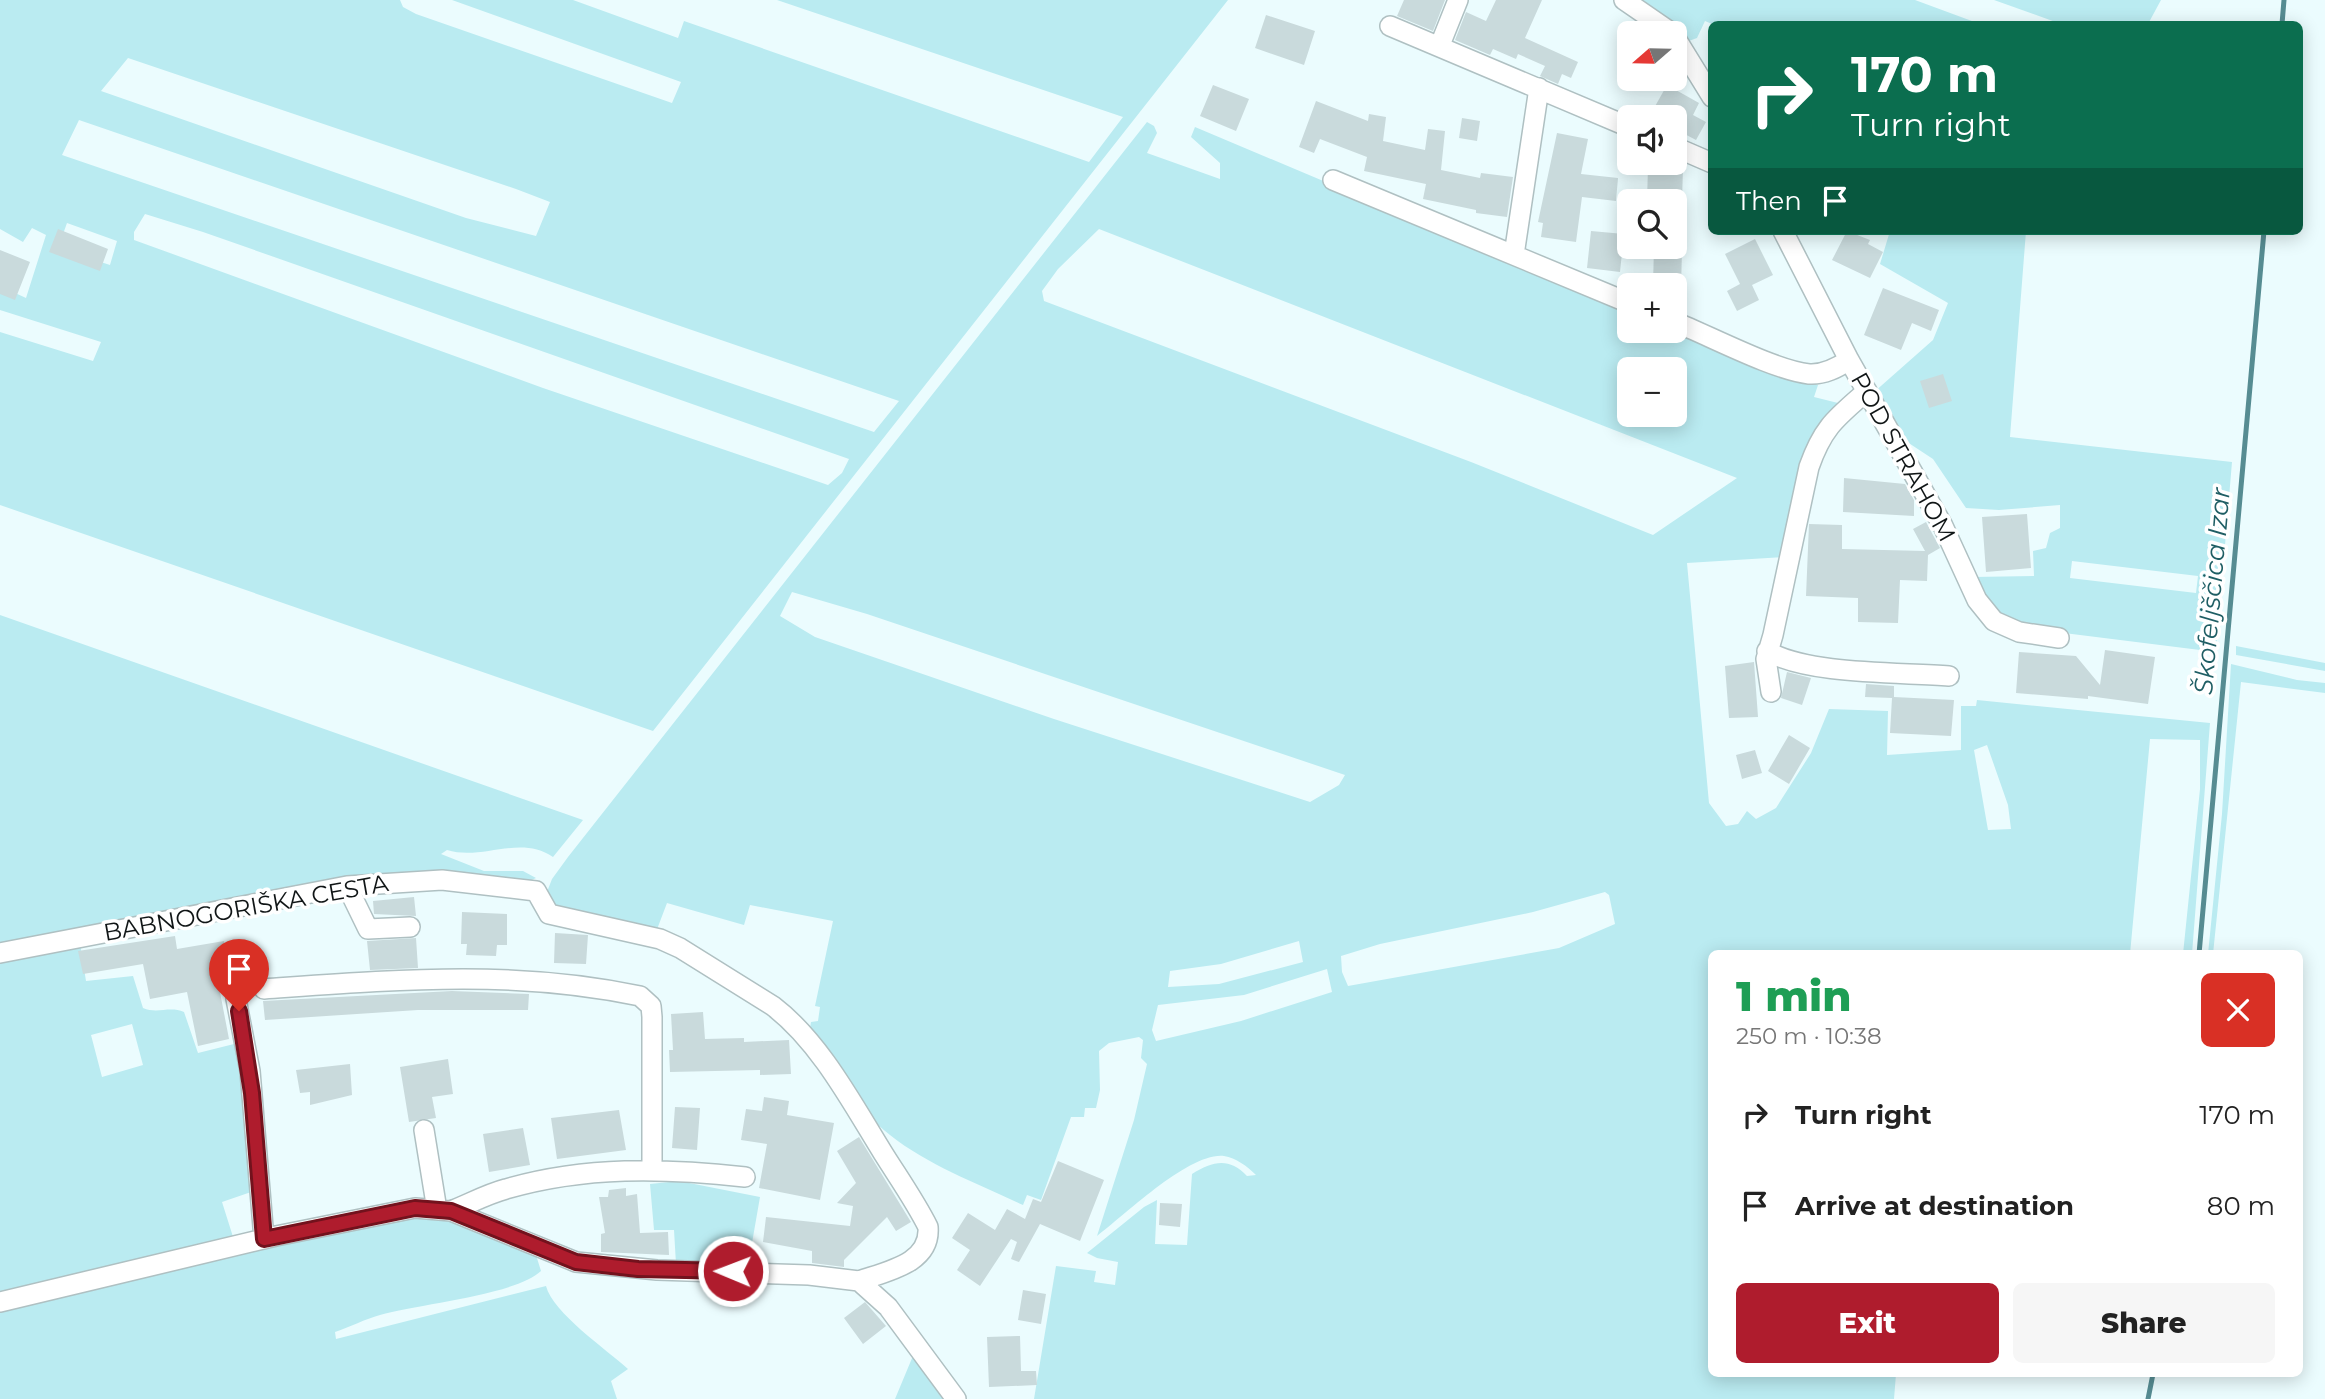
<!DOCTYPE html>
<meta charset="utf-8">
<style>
:root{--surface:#fff;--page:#f6f6f6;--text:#222;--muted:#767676;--accent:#af1c2d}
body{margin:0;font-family:Montserrat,sans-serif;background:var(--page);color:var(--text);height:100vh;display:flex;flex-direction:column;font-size:26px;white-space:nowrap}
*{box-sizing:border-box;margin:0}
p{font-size:23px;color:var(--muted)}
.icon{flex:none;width:38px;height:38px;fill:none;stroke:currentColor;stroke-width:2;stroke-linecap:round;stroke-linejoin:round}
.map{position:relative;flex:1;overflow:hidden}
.drawer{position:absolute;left:1708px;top:950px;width:595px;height:427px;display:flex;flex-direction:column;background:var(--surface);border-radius:10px;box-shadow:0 4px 18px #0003}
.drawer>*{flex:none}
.hud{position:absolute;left:1708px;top:21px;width:595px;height:214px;border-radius:10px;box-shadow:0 4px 18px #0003;background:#0b6e4f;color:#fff;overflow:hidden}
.needle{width:46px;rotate:250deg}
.tools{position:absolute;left:1617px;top:21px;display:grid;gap:14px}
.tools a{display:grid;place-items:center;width:70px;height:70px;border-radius:10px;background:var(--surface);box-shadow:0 4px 18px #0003;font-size:35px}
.pin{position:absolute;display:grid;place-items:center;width:60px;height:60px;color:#fff;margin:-72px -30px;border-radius:50% 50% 50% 0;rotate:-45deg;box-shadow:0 0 7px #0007}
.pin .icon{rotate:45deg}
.me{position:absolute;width:77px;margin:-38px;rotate:271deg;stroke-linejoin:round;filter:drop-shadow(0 0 5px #0008)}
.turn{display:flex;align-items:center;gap:24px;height:147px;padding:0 28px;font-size:32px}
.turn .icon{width:91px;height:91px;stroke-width:2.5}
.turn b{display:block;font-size:49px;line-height:60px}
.then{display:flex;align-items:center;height:66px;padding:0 28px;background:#0003;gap:14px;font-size:26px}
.round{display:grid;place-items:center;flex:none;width:74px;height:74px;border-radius:10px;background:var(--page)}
.head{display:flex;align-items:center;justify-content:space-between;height:119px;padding:0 28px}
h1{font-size:42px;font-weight:800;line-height:52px;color:#1e9e55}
.primary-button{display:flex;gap:14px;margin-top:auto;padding:14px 28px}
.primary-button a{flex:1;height:80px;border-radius:10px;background:var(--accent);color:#fff;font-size:28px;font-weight:800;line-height:80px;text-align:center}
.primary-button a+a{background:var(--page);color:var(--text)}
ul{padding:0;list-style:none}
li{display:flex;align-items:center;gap:21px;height:91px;padding:0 28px}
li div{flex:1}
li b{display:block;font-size:26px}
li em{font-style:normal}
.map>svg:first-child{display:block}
.green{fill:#baebf1;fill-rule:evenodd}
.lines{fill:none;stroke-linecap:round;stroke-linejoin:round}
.stream{stroke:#568c92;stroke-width:5}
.building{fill:#c9dadc}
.minor-casing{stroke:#afc0c2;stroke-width:22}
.minor{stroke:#fff;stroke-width:19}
.route-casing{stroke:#72121d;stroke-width:18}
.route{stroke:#af1c2d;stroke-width:12}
.labels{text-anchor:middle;stroke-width:7;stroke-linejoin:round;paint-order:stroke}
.street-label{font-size:24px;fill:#101516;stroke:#fff}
.water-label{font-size:26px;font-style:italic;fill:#1f5e64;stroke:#fff}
</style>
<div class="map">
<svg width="2325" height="1399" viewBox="0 0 2325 1399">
<rect width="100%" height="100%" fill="#ebfcfe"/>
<path class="green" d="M 0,0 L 400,0 L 403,7 L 416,14 L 672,103 L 681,82 L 452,0 L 573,0 L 678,38 L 684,21 L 1089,162 L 1123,117 L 777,0 L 1228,0 L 653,731 L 0,505 L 0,332 L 93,361 L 101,342 L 0,310 L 0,286 L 26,298 L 46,235 L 32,228 L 23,242 L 0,229 ZM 128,58 L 516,189 L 550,202 L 536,236 L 466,218 L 101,91 ZM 79,120 L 899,401 L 874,432 L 62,155 ZM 145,214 L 203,232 L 849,459 L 842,473 L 828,485 L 543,388 L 134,240 L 134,232 ZM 67,223 L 117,241 L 110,265 L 58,248 Z
M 1640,0 L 1915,0 L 1980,24 L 1712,24 L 1705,21 L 1697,38 L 1686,42 L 1663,15 Z
M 1994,0 L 2161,0 L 2148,24 L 2061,24 Z
M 1147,122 L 1154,126 L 1157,133 L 1147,153 L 1220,179 L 1220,163 L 1191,137 L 1195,127 L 1629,310 L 1629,331 L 1675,331 L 1818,385 L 1814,397 L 1842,404 L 1819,425 L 1810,440 L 1783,557 L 1687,563 L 1709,803 L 1726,826 L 1738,824 L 1747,811 L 1756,819 L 1776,808 L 1811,753 L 1829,709 L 1888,711 L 1887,755 L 1961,750 L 1961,706 L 1976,706 L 1977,700 L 2210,723 L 2192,954 L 2183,954 L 2200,789 L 2200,740 L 2150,739 L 2130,954 L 1712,954 L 1712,1374 L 1896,1374 L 1894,1399 L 1034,1399 L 1056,1266 L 1096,1271 L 1094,1282 L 1115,1285 L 1118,1262 L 1097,1258 L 1087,1253 L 1144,1207 L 1157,1200 L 1155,1244 L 1187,1245 L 1192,1174 C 1213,1161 1229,1157 1247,1176 L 1256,1175 C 1247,1166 1236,1158 1224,1156 C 1189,1152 1124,1216 1097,1236 L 1134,1120 L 1147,1064 L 1141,1058 L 1143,1040 L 1139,1037 L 1109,1043 L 1099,1051 L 1100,1090 L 1096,1108 L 1085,1108 L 1084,1117 L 1071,1117 L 1041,1200 L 1027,1195 L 1023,1205 C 979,1184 929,1166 890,1135 C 857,1109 834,1069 809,1035 L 811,1022 L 818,1021 L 820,1007 L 815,1006 L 833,921 L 750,905 L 744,925 L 667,903 L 656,932 L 559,912 L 545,897 L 552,879 L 568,857 ZM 1099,229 L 1737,478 L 1653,535 L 1471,462 L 1044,301 L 1042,291 L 1058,269 ZM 1629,369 L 1675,369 L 1675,415 L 1629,415 ZM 792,592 L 867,614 L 1345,775 L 1339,785 L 1310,802 L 1054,719 L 815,637 L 780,616 ZM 1987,745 L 2008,805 L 2011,829 L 1988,830 L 1974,750 ZM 1605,892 L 1609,895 L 1615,924 L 1559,948 L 1348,986 L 1342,972 L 1341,956 L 1380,944 L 1533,912 ZM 1299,941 L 1303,962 L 1219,984 L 1168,987 L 1170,971 L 1221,964 ZM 1327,969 L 1332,992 L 1241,1021 L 1156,1041 L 1152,1030 L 1158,1005 L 1244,995 Z
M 1890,231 L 2026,231 L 2010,437 L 2232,462 L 2216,652 L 2056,632 L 1995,616 L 1973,577 L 2034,576 L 2033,551 L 2046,548 L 2050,533 L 2060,528 L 2060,505 L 1999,510 L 1966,508 L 1933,459 L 1895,434 L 1873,393 L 1933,340 L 1948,303 L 1880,264 ZM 2072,561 L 2198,576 L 2196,593 L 2070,578 Z
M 0,615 L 583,820 L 553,857 C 520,834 483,861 447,850 L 441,854 L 484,871 L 523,871 L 536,878 L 525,883 L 415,873 L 0,947 Z
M 2236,646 L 2325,663 L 2325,671 L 2236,655 Z
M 2231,664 L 2297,680 L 2325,683 L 2325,693 L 2241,682 L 2213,954 L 2208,954 L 2222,814 Z
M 80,943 L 86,981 L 133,976 L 143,1008 C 157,1014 170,1006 184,1012 L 198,1053 L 234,1044 L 248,1113 L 254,1191 L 222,1202 L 234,1240 L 0,1297 L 0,957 ZM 132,1024 L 143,1065 L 102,1077 L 91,1035 Z
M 679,1181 L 760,1197 L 748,1266 L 676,1264 L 674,1230 L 654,1230 L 650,1184 Z
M 431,1215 L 454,1218 L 536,1255 L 541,1271 C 516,1295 418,1304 380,1315 C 365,1319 350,1327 335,1332 L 336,1339 L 546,1286 C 553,1313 606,1349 628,1369 L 611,1381 L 617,1399 L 0,1399 L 0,1311 L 381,1221 Z
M 915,1351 L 948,1399 L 895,1399 Z"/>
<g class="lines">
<path class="stream" d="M 2282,24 L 2284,0
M 2199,954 L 2264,231
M 2148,1399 L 2153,1374"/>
</g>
<path class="building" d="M 1404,0 L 1445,0 L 1433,31 L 1397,16 Z
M 1496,0 L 1542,0 L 1525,38 L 1578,62 L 1571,78 L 1562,74 L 1558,84 L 1540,76 L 1545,66 L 1518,54 L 1516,59 L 1493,49 L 1490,55 L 1455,40 L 1466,12 L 1486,21 Z
M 1266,15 L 1315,31 L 1304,65 L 1255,48 Z
M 1213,85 L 1249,99 L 1236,131 L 1200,116 Z
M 1667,85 L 1699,103 L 1693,115 L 1706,122 L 1696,140 L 1675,129 L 1675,117 L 1649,117 Z
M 1316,101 L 1368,121 L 1369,114 L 1386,117 L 1383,141 L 1425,150 L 1428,129 L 1445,131 L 1441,170 L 1480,178 L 1481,173 L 1513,177 L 1507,217 L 1476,213 L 1476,210 L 1423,199 L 1426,184 L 1364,171 L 1367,157 L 1320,139 L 1314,153 L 1299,147 Z
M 1462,118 L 1480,121 L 1477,141 L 1459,138 Z
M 1557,133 L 1588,139 L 1581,174 L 1618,178 L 1616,201 L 1582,197 L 1576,242 L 1541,237 L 1543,223 L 1538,222 Z
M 1648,167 L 1683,168 L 1682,201 L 1647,201 Z
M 58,229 L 108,249 L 100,271 L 49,252 Z
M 1591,231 L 1624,234 L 1620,272 L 1587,268 Z
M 1847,231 L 1870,240 L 1868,244 L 1883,252 L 1870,278 L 1832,260 Z
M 1755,239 L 1773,275 L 1752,285 L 1759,300 L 1737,311 L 1727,291 L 1740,284 L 1725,254 Z
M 1654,247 L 1668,247 L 1668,252 L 1682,252 L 1681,285 L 1653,285 Z
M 0,250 L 30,262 L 15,300 L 0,294 Z
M 1883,288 L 1939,310 L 1931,331 L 1912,323 L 1901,350 L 1864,335 Z
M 1943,374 L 1952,401 L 1929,408 L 1920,381 Z
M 1844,478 L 1905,484 L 1914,500 L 1914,516 L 1843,512 Z
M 2027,514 L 2031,568 L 1986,572 L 1982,517 Z
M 1926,522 L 1940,548 L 1928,555 L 1927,581 L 1900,580 L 1898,623 L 1858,622 L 1858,598 L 1806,596 L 1809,524 L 1842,525 L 1842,549 L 1925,551 L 1913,529 Z
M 2105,650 L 2155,657 L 2148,704 L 2088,696 L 2088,699 L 2016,693 L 2019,652 L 2076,656 L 2100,685 Z
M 1754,662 L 1758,717 L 1729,718 L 1725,666 Z
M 1787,672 L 1811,678 L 1802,705 L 1781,698 Z
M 1866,684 L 1894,686 L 1894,697 L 1954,700 L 1951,736 L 1890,733 L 1892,698 L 1865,697 Z
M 1789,735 L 1810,748 L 1789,784 L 1768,771 Z
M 1755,750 L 1762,773 L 1742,779 L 1736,755 Z
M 414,897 L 416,916 L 374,914 L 373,901 Z
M 462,912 L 507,914 L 507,945 L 497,945 L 496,956 L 466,955 L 467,944 L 461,944 Z
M 555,933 L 588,935 L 586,964 L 554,963 Z
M 175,936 L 177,949 L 224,941 L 232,984 L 219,987 L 229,1039 L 198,1046 L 187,992 L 150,999 L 143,964 L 83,974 L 78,951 Z
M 416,938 L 418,968 L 370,970 L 367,941 Z
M 452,991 L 529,994 L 528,1010 L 418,1010 L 265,1020 L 263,1001 Z
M 703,1012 L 705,1039 L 744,1038 L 744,1042 L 789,1040 L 791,1074 L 760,1075 L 760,1070 L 670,1072 L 669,1050 L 673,1050 L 671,1014 Z
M 448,1059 L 453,1094 L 432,1097 L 436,1118 L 409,1122 L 400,1067 Z
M 350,1064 L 352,1095 L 310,1105 L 310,1092 L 300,1093 L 296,1070 Z
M 764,1097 L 789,1101 L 787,1115 L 834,1123 L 820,1200 L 759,1188 L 767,1144 L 741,1140 L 746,1109 L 762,1111 Z
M 675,1107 L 700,1108 L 697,1150 L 672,1148 Z
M 619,1110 L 626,1150 L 557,1159 L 551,1118 Z
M 523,1128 L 530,1165 L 489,1172 L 483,1134 Z
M 859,1137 L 911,1222 L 896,1231 L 887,1217 L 844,1260 L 844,1267 L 812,1263 L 812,1251 L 763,1242 L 766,1217 L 850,1226 L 853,1206 L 837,1203 L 856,1183 L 837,1151 Z
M 1058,1161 L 1104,1180 L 1080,1241 L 1040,1224 L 1019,1262 L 1011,1259 L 1017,1242 L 1011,1239 L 980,1286 L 957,1270 L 970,1250 L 952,1238 L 968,1213 L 995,1230 L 1007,1209 L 1025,1219 L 1033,1199 L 1041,1202 Z
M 626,1188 L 626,1196 L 637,1194 L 640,1233 L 668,1232 L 669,1255 L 601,1252 L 601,1234 L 605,1233 L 599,1197 L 608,1197 L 609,1190 Z
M 1160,1203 L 1182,1204 L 1180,1227 L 1159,1225 Z
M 1023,1290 L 1046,1294 L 1041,1324 L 1018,1320 Z
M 865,1302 L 886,1326 L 863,1344 L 844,1318 Z
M 1020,1336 L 1021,1371 L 1036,1371 L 1037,1385 L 989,1387 L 987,1337 Z"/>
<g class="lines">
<g class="minor-casing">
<path id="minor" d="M 1624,0 L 1672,33
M 1390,26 L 1629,127
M 1675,37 L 1712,97
M 1440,45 L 1458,0
M 1675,147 L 1712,163
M 1333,180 L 1629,303
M 1783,231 L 1849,360 L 1943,526 L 1977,600 L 1994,621 L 2019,632 L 2059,638
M 1514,255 L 1539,88
M 1675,322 C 1710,336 1774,370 1809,374 C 1824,375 1837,368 1849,360
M 1767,651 C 1808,675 1899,672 1949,676
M 1771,692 L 1766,659 L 1773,635 L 1809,467 C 1823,427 1836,418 1867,391
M 347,886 L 368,929 L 410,927
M 0,953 L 347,886 L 442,880 L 536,891 L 549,914 L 660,939 L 680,948 L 773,1006 C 820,1042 852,1103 883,1153 C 898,1177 915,1201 928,1227 C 931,1263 888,1271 859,1281
M 264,989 C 392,980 513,969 640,996 L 651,1006 L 652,1017 L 652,1169
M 236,999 L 250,1071 L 264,1239
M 424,1130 L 437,1210
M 451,1211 C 469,1204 487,1194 506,1189 C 585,1166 664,1168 745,1177
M 0,1302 L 276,1236 L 415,1208 L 451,1211 L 576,1262 L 657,1270 L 809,1275 L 859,1281 L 888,1307 L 956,1399"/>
</g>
<use href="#minor" class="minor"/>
</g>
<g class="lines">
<g class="route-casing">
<path id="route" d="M 239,1011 L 252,1093 L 264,1239 L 415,1208 L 451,1211 L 576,1262 L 638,1269 L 733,1271"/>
</g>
<use href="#route" class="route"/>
</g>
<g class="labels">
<g class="street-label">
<text transform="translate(1903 457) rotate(61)" y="8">POD STRAHOM</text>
<text transform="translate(246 908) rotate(-10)" y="8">BABNOGORIŠKA CESTA</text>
</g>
<g class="water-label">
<text transform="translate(2212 591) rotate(-85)" y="9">Škofeljščica Izar</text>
</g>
</g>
</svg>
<div class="tools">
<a><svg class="needle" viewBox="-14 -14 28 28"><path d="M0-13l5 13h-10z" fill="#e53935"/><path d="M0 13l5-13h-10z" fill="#767676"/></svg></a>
<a><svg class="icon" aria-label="sound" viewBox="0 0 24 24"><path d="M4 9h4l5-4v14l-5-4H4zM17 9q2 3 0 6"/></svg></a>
<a><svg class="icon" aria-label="search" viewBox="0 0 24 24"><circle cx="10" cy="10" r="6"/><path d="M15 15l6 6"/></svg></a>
<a>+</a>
<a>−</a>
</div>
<div class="pin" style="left:239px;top:1011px;background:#d93025"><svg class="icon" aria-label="arrive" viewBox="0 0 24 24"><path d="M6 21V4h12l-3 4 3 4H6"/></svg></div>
<svg class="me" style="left:733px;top:1271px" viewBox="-20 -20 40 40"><circle r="17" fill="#af1c2d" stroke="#fff" stroke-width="3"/><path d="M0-11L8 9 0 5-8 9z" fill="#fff"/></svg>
<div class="hud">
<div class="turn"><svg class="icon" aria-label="right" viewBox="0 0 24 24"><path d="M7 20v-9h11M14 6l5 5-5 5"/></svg><div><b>170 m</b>Turn right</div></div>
<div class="then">Then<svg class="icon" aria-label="arrive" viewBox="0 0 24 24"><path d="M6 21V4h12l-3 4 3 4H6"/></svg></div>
</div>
<section class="drawer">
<div class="head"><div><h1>1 min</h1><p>250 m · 10:38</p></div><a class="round" style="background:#d93025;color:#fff"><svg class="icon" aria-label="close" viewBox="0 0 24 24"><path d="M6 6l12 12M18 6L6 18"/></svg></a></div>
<ul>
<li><svg class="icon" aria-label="right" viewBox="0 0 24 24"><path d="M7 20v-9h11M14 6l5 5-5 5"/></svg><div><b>Turn right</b></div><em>170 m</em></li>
<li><svg class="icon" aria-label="arrive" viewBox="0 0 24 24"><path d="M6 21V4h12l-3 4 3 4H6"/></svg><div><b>Arrive at destination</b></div><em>80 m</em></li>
</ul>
<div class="primary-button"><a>Exit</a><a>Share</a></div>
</section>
</div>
